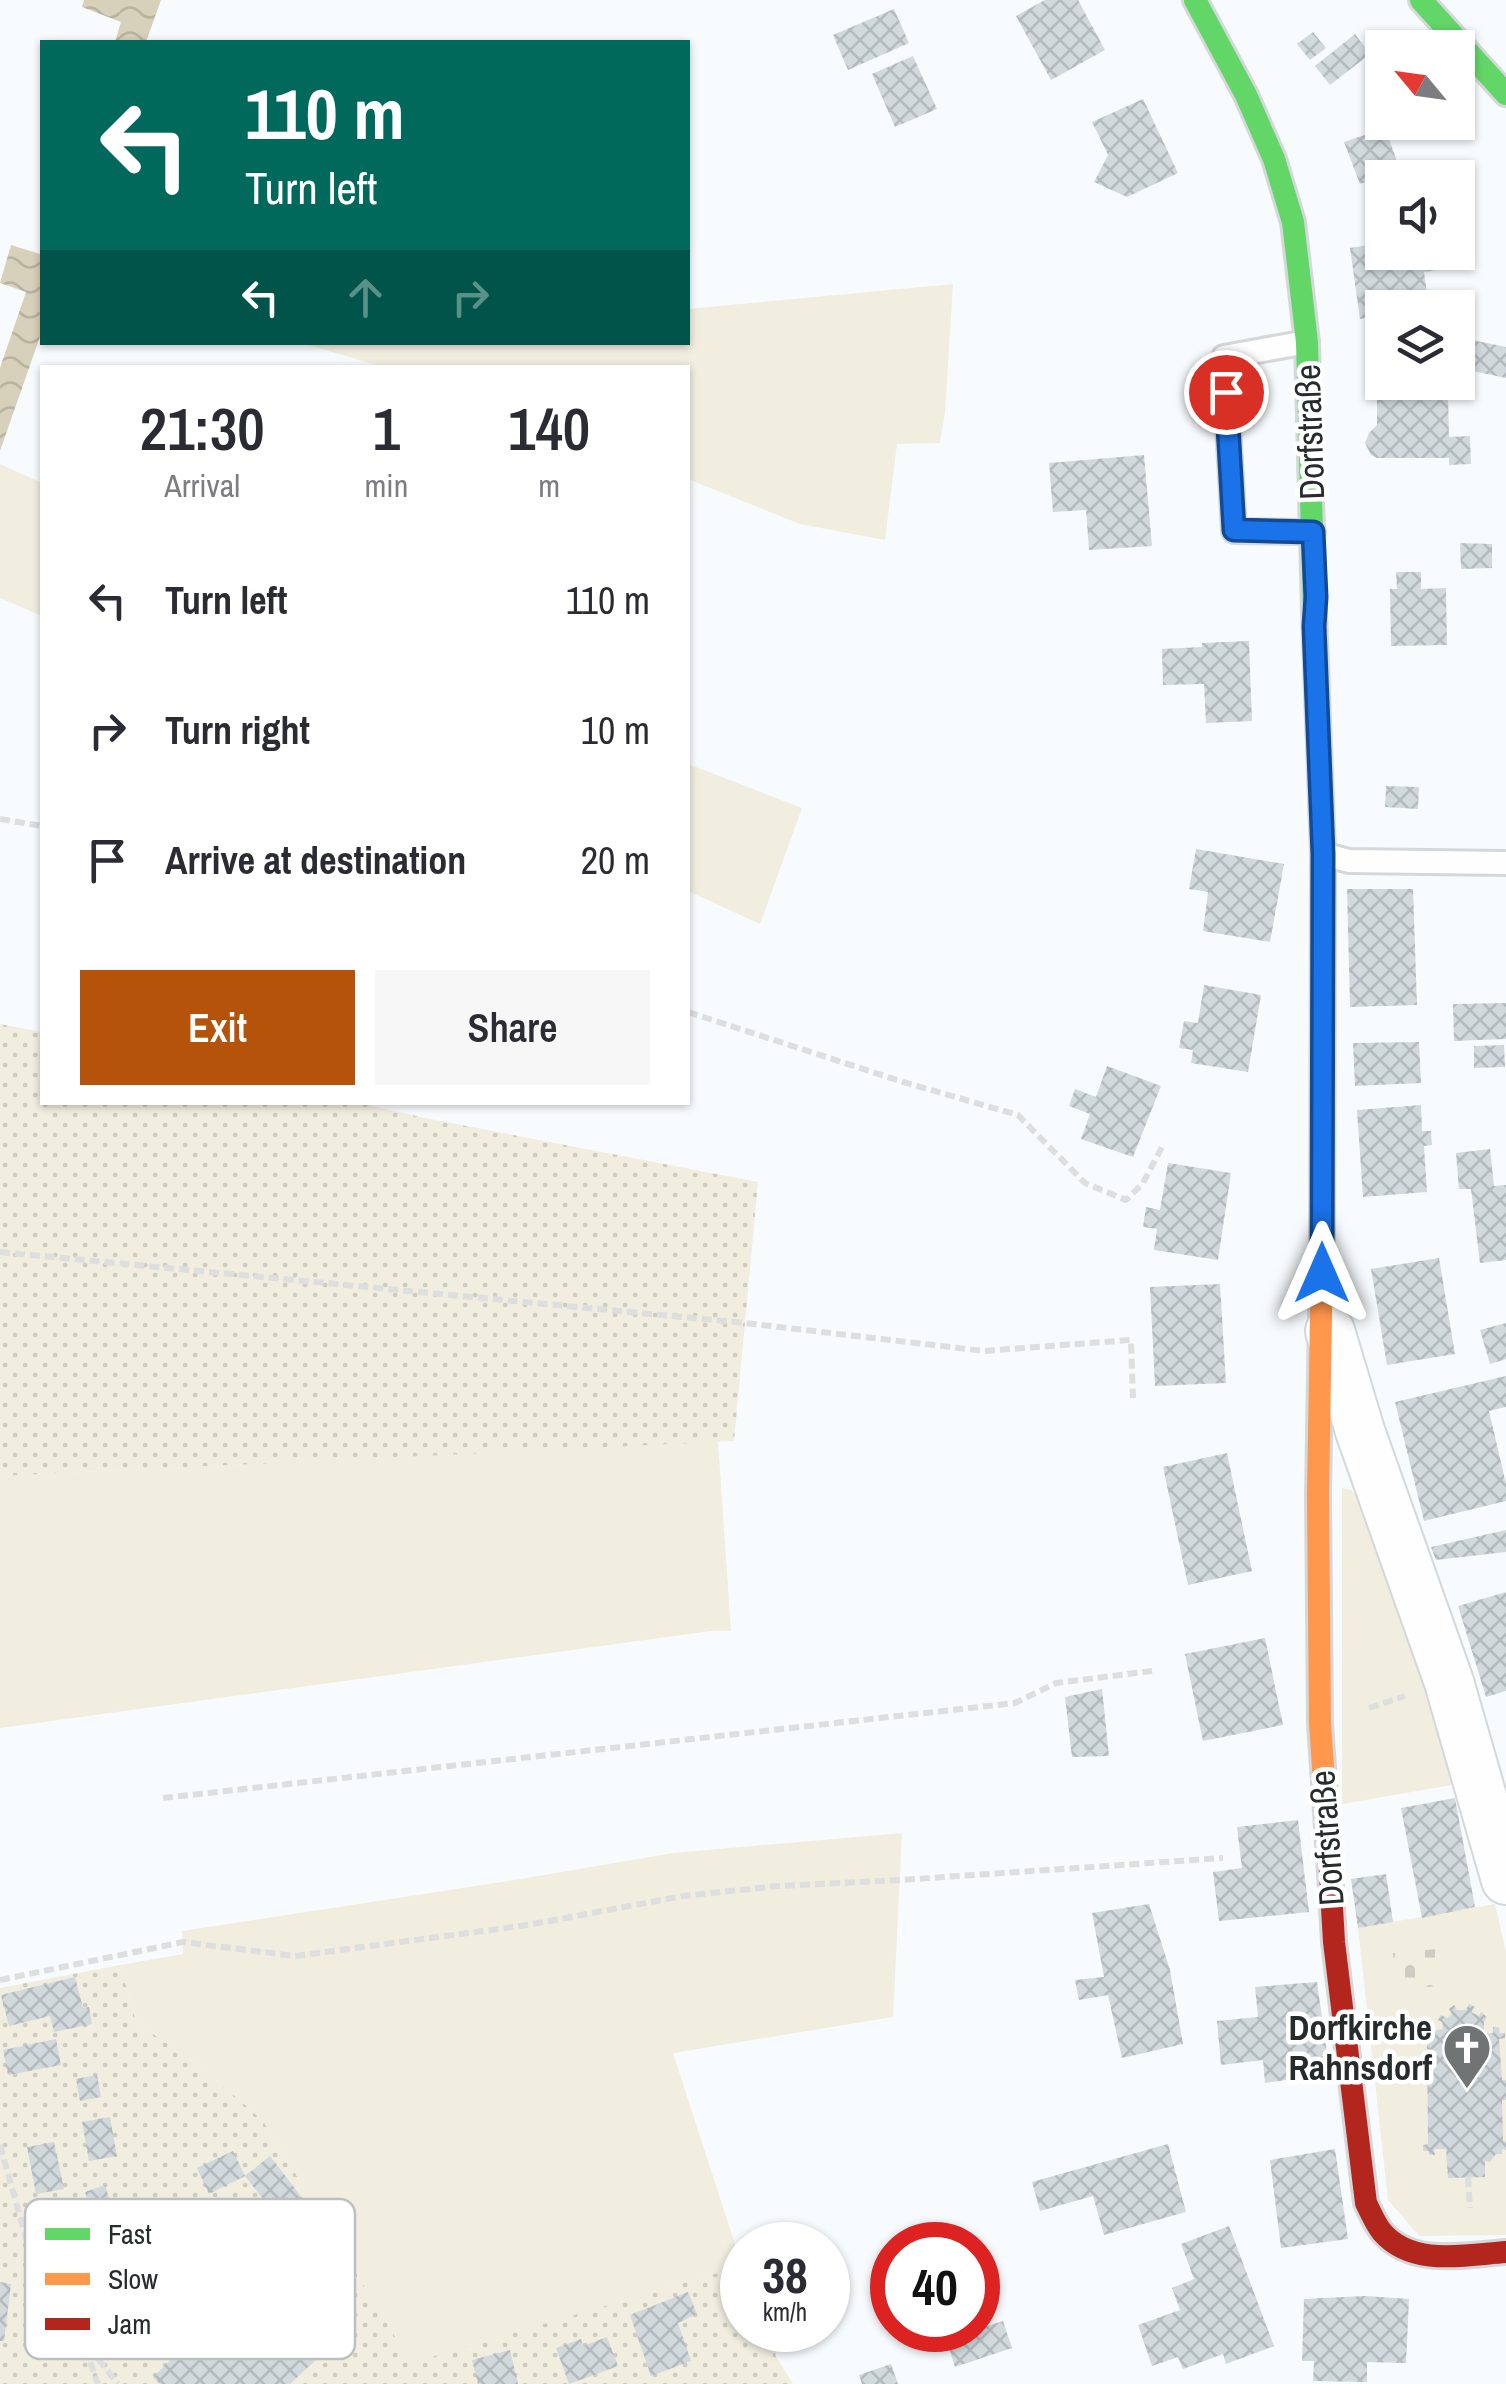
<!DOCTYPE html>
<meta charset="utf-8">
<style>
:root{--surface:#fff;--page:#f7f7f7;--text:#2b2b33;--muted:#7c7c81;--accent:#b45309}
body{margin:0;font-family:"Archivo Narrow",sans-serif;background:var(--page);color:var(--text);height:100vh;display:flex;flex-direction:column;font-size:38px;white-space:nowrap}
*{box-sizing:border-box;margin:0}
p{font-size:32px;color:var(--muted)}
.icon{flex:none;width:55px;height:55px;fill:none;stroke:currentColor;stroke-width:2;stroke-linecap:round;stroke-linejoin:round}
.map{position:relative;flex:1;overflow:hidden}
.drawer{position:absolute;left:40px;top:365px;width:650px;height:740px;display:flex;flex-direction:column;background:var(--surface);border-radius:0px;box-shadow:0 2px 8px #0004}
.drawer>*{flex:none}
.top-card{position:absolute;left:40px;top:40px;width:650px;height:305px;border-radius:0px;box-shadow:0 2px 8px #0004;background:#00695c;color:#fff;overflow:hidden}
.needle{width:65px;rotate:299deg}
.fabs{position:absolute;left:1365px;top:30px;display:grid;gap:20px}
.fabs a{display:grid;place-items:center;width:110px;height:110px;border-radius:0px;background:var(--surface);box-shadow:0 2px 8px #0004;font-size:50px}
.speed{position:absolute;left:720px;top:2222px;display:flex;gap:20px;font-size:50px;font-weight:700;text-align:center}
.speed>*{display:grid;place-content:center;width:130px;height:130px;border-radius:50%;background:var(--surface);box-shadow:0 2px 8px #0004;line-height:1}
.speed small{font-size:25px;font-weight:400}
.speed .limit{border:15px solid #d22;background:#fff;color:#111}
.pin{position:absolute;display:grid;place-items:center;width:85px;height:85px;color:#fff;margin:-42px;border:5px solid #fff;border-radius:50%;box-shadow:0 2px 10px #0007}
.me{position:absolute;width:110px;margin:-55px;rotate:0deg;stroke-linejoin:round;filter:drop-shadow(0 0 8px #0008)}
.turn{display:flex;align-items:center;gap:35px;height:210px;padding:0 40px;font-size:45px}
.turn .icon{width:130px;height:130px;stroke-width:2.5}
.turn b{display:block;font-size:70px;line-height:85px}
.lanes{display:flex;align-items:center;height:95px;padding:0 40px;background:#0003;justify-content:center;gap:50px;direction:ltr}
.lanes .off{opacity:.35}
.eta{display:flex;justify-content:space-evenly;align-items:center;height:170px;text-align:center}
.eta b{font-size:60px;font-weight:600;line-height:70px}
.cta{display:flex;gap:20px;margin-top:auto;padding:20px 40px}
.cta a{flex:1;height:115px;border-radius:0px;background:var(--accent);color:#fff;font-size:40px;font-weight:600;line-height:115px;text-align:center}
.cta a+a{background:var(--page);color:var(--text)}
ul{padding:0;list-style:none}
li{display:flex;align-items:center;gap:30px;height:130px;padding:0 40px}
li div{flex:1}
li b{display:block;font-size:38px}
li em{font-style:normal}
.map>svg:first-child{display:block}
.grass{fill:#f1eddf}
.cemetery{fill:url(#cemetery-stones)}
.park{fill:url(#park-dots)}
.water{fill:url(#water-waves)}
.building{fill:url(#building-cross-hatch)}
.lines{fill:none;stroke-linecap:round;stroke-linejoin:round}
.lane-casing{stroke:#d4d8da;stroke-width:28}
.street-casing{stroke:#d4d8da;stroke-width:52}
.fast-casing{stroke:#d4d8da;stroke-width:28}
.slow-casing{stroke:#d4d8da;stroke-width:28}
.jam-casing{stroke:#d4d8da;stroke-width:28}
.path{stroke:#dddede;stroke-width:6;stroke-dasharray:10 5;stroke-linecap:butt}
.lane{stroke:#fefeff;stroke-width:22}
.street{stroke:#fefeff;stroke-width:48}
.fast{stroke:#63d668;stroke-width:22}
.slow{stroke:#ff974d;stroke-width:22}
.jam{stroke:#b3261e;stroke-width:22}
.route-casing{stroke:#114b97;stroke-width:25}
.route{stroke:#1a73e8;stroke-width:18}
.labels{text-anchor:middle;stroke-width:9;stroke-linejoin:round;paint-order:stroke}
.street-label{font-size:35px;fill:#262b2c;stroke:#fff}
.poi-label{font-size:35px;font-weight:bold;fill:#262b2c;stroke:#fff;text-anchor:end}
.key{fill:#fff;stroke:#bebfc0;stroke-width:2.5}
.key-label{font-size:28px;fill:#262b2c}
</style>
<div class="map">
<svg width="1506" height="2384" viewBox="0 0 1506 2384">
<defs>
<pattern id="cemetery-stones" width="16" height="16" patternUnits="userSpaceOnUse" patternTransform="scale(2.5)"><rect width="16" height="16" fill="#f1eddf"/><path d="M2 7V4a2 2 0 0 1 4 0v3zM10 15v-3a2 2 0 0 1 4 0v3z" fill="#cecbc0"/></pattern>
<pattern id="park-dots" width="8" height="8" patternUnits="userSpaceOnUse" patternTransform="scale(2.5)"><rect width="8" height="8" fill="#f1eddf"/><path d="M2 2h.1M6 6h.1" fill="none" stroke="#cecbc0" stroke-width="1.8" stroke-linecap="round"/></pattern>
<pattern id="water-waves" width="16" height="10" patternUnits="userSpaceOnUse" patternTransform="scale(2.5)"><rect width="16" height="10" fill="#d7d0ba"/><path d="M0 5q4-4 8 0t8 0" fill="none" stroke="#b8b3a0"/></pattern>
<pattern id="building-cross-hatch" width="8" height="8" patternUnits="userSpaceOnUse" patternTransform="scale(2.5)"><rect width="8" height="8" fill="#d1d9dd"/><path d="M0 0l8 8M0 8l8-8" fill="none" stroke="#b3babe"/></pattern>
</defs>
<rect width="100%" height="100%" fill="#f8fbfd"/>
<path class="grass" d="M 953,284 L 945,412 L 940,443 L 897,444 L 885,540 L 800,524 L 688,479 L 688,368 L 383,367 L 302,343 L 688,342 L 688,309 Z
M 0,464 L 42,483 L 42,616 L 0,598 Z
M 688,764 L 802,808 L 760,924 L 688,891 Z
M 718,1441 L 731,1631 L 711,1631 L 0,1728 L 0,1476 Z
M 1342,1488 L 1351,1490 L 1357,1497 L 1423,1669 L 1458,1784 L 1342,1804 Z
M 902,1833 L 893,2017 L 673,2053 L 742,2266 L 411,2364 L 263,2121 L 206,2071 L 136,2022 L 120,1965 L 183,1954 L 182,1931 L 521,1879 L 673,1853 Z
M 1495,1904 L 1506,1952 L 1506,2235 L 1419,2236 L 1388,2200 L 1358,1928 Z"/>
<path class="cemetery" d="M 1438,1949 L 1441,1986 L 1396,1989 L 1393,1953 Z"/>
<path class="park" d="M 0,1024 L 42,1032 L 42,1102 L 360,1103 L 425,1118 L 758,1182 L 734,1441 L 0,1476 Z
M 120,1965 L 136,2022 L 206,2071 L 263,2121 L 411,2363 L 742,2266 L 742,2330 L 771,2330 L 776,2357 L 793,2384 L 0,2384 L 0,1988 Z"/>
<path class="water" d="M 84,0 L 161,0 L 146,42 L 115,42 L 121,22 L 82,7 Z
M 11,245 L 40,254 L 42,248 L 42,331 L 0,451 L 0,368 L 26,292 L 0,283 Z"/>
<path class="building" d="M 1045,0 L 1078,0 L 1105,50 L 1051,80 L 1016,16 Z
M 894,9 L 909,43 L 848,70 L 833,35 Z
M 1313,32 L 1326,48 L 1310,60 L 1297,44 Z
M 1355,34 L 1370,54 L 1330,85 L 1315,66 Z
M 913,56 L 937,109 L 895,127 L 872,74 Z
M 1143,99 L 1178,173 L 1127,197 L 1094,182 L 1108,155 L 1092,122 Z
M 1385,128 L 1400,170 L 1360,184 L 1344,142 Z
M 1382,243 L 1382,252 L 1421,252 L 1422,255 L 1434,254 L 1436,270 L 1424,272 L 1429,308 L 1382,308 L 1382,315 L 1360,319 L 1350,248 Z
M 1458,337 L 1506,347 L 1506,378 L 1458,368 Z
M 1377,395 L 1448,395 L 1449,437 L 1470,436 L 1471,464 L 1449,465 L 1449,458 L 1377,458 L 1371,455 L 1365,443 L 1369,433 L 1377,425 Z
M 1144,455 L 1152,546 L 1089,550 L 1086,510 L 1053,512 L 1049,463 Z
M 1460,543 L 1492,544 L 1492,568 L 1461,569 Z
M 1396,572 L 1421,572 L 1421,589 L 1446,588 L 1447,645 L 1391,646 L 1390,589 L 1397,589 Z
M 1249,641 L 1252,721 L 1206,723 L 1204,684 L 1163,685 L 1162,649 L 1202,647 L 1202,643 Z
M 1386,786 L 1419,787 L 1418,809 L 1385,807 Z
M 1196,849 L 1284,864 L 1270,942 L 1203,931 L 1208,892 L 1189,889 Z
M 1347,889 L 1413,889 L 1417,1005 L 1350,1007 Z
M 1204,985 L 1261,995 L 1248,1072 L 1191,1063 L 1193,1050 L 1179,1048 L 1184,1021 L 1198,1023 Z
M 1506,1003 L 1506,1039 L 1454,1041 L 1453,1004 Z
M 1419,1042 L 1421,1083 L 1355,1086 L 1353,1043 Z
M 1504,1045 L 1505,1067 L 1474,1068 L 1474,1046 Z
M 1107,1066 L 1161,1086 L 1133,1157 L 1081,1139 L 1090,1114 L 1069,1106 L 1075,1089 L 1096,1097 Z
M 1421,1105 L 1422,1131 L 1431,1131 L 1432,1145 L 1424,1146 L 1427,1192 L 1363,1197 L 1357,1110 Z
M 1490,1149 L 1494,1186 L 1506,1185 L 1506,1260 L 1480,1263 L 1471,1189 L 1459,1189 L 1456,1153 Z
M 1168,1163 L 1231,1173 L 1218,1260 L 1154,1250 L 1157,1229 L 1143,1227 L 1146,1207 L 1160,1210 Z
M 1439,1258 L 1455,1354 L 1387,1365 L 1371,1269 Z
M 1220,1284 L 1226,1383 L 1155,1386 L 1150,1287 Z
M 1506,1323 L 1506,1359 L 1490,1364 L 1480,1330 Z
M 1506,1376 L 1506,1407 L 1489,1411 L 1506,1484 L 1506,1501 L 1424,1521 L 1395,1402 Z
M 1227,1453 L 1252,1571 L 1188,1585 L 1163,1467 Z
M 1506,1530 L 1506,1552 L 1436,1560 L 1431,1547 Z
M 1506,1592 L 1506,1691 L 1486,1697 L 1458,1606 Z
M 1265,1638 L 1283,1725 L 1203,1741 L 1185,1654 Z
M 1102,1689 L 1109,1756 L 1072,1757 L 1065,1697 Z
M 1455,1798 L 1475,1907 L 1422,1918 L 1401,1808 Z
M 1298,1820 L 1309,1912 L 1219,1921 L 1213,1872 L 1242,1868 L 1237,1827 Z
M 1386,1874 L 1393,1922 L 1358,1928 L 1351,1879 Z
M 1149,1904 L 1170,1970 L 1183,2044 L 1122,2058 L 1108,1995 L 1079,2000 L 1075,1980 L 1104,1977 L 1092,1913 Z
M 75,1977 L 83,2008 L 89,2007 L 92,2024 L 54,2032 L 50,2016 L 9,2026 L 1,1995 Z
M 1317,1982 L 1330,2074 L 1265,2083 L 1263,2060 L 1221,2065 L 1217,2021 L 1258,2017 L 1255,1987 Z
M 1469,2004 L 1475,2007 L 1471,2012 L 1479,2016 L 1481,2012 L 1487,2017 L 1484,2022 L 1484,2034 L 1493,2033 L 1493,2027 L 1499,2027 L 1500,2033 L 1505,2033 L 1505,2038 L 1499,2039 L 1502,2080 L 1506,2080 L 1506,2100 L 1502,2100 L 1503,2141 L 1506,2142 L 1506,2150 L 1502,2149 L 1502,2154 L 1496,2154 L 1490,2162 L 1485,2161 L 1485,2177 L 1448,2178 L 1446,2149 L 1434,2149 L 1435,2155 L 1429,2155 L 1429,2151 L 1423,2151 L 1423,2145 L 1428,2144 L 1427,2037 L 1421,2037 L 1421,2031 L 1426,2031 L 1426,2025 L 1432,2025 L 1432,2031 L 1443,2029 L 1442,2022 L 1438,2020 L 1441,2015 L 1447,2018 L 1452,2014 L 1449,2009 L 1454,2005 L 1457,2010 L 1466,2010 Z
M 56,2039 L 61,2065 L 8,2075 L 3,2050 Z
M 97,2075 L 101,2097 L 80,2101 L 76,2079 Z
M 110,2117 L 117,2156 L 89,2161 L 82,2122 Z
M 54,2142 L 64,2189 L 36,2194 L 27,2147 Z
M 1168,2144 L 1186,2212 L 1104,2235 L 1093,2196 L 1040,2211 L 1032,2182 Z
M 1335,2149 L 1348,2239 L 1281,2248 L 1270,2160 Z
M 233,2151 L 245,2176 L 209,2194 L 197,2168 Z
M 270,2156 L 317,2217 L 292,2236 L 245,2176 Z
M 105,2185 L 117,2225 L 127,2221 L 138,2250 L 114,2258 L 103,2229 L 97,2231 L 85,2192 Z
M 1229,2226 L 1274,2346 L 1226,2364 L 1223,2354 L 1183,2369 L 1178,2357 L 1152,2366 L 1138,2325 L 1180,2310 L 1172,2288 L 1194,2279 L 1181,2244 Z
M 277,2258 L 347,2331 L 290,2384 L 160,2384 L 153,2377 Z
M 0,2282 L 11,2284 L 4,2341 L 0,2341 Z
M 688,2292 L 697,2314 L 678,2323 L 691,2361 L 651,2376 L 630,2315 Z
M 1365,2296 L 1409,2299 L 1406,2363 L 1367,2362 L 1367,2382 L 1313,2381 L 1314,2361 L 1302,2361 L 1304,2299 Z
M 1003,2321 L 1012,2348 L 955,2367 L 946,2339 Z
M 607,2337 L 618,2366 L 569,2384 L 556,2348 L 581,2339 L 583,2346 Z
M 510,2350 L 518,2384 L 478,2384 L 472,2360 Z
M 891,2364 L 898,2384 L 862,2384 L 859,2375 Z"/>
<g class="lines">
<g class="lane-casing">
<path id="lane" d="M 1307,342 L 1224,357 L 1234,531 L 1313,532
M 1323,854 L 1349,861 L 1506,863"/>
</g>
<g class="street-casing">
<path id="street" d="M 1330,1331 L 1360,1431 L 1449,1682 L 1506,1880"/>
</g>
<g class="fast-casing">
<path id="fast" d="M 1195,0 L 1246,95 L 1274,159 L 1293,222 L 1307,342 L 1314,612
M 1421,0 L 1506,94"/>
</g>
<g class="slow-casing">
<path id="slow" d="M 1322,1257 L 1318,1494 L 1320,1723 L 1329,1856"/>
</g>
<g class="jam-casing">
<path id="jam" d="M 1314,612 L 1323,854 L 1322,1257
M 1329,1856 L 1334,1942 L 1366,2203 C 1371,2213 1375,2223 1382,2232 C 1412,2267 1465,2255 1506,2252"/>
</g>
<path class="path" d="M 0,819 L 42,826
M 688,1012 L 903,1082 L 1018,1115 L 1085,1183 L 1126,1200 L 1143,1183 L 1163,1145
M 0,1252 L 745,1323 L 984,1351 L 1131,1340 L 1133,1398
M 1369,1708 L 1405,1696
M 163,1798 L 1015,1703 L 1056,1683 L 1152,1671
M 0,1980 L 183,1942 L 295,1956 L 528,1925 L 683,1896 L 778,1886 L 900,1880 L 1223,1858
M 0,2145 L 39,2285 L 118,2384
M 1468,2177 L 1470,2208
M 85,2348 L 98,2384"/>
<use href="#lane" class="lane"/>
<use href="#street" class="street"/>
<use href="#fast" class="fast"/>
<use href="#slow" class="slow"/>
<use href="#jam" class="jam"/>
</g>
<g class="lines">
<g class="route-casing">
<path id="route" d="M 1226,392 L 1234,530 L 1313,532 L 1316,597 L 1314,626 L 1323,854 L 1322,1273"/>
</g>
<use href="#route" class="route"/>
</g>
<defs>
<g id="church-pin" transform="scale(2.5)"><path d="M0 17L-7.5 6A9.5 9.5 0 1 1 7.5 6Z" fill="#707475" stroke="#fff"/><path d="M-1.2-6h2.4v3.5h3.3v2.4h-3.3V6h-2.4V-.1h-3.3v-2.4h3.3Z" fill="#fff"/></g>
</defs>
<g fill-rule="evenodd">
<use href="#church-pin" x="1467" y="2048"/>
</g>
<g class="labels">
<g class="street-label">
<text transform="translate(1310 432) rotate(-92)" y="12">Dorfstraße</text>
<text transform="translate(1327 1838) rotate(-94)" y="12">Dorfstraße</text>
</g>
<g class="poi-label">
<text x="1432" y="2040">Dorfkirche<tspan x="1432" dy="40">Rahnsdorf</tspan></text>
</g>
</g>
<rect x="25" y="2199" width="330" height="160" rx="15" class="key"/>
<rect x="45" y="2228" width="45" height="12" fill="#63d668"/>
<rect x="45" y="2273" width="45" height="12" fill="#ff974d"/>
<rect x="45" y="2318" width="45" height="12" fill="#b3261e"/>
<g class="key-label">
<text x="108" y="2244">Fast</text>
<text x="108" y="2289">Slow</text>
<text x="108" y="2334">Jam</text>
</g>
</svg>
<div class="fabs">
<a><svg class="needle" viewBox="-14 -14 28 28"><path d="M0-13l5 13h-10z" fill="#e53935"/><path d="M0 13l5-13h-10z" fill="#7c7c81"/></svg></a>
<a><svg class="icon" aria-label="sound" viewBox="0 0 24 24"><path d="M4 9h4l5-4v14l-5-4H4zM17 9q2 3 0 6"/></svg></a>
<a><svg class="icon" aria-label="layers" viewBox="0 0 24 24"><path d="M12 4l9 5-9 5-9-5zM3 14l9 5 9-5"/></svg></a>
</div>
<div class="speed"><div>38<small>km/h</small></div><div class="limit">40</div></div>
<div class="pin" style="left:1226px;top:392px;background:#d93025"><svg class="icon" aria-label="arrive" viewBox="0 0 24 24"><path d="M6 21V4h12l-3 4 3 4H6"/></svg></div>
<svg class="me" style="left:1322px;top:1273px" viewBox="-20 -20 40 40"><path d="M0-17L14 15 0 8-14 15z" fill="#1a73e8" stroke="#fff" stroke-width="4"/></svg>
<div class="top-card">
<div class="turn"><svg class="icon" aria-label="left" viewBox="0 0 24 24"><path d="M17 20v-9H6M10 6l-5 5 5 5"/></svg><div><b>110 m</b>Turn left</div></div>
<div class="lanes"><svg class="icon" aria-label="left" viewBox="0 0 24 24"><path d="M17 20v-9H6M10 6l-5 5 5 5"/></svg><svg class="icon off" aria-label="ahead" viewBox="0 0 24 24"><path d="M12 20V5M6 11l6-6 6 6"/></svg><svg class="icon off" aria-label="right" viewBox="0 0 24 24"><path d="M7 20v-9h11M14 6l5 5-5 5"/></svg></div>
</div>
<section class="drawer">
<div class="eta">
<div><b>21:30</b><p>Arrival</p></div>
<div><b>1</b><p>min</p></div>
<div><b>140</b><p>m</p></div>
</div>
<ul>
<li><svg class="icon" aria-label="left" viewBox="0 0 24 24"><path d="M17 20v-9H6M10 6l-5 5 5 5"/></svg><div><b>Turn left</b></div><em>110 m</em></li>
<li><svg class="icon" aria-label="right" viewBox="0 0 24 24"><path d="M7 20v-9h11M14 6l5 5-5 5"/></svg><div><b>Turn right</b></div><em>10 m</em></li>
<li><svg class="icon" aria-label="arrive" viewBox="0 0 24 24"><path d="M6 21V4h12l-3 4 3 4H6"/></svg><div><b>Arrive at destination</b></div><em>20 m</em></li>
</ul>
<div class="cta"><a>Exit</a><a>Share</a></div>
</section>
</div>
